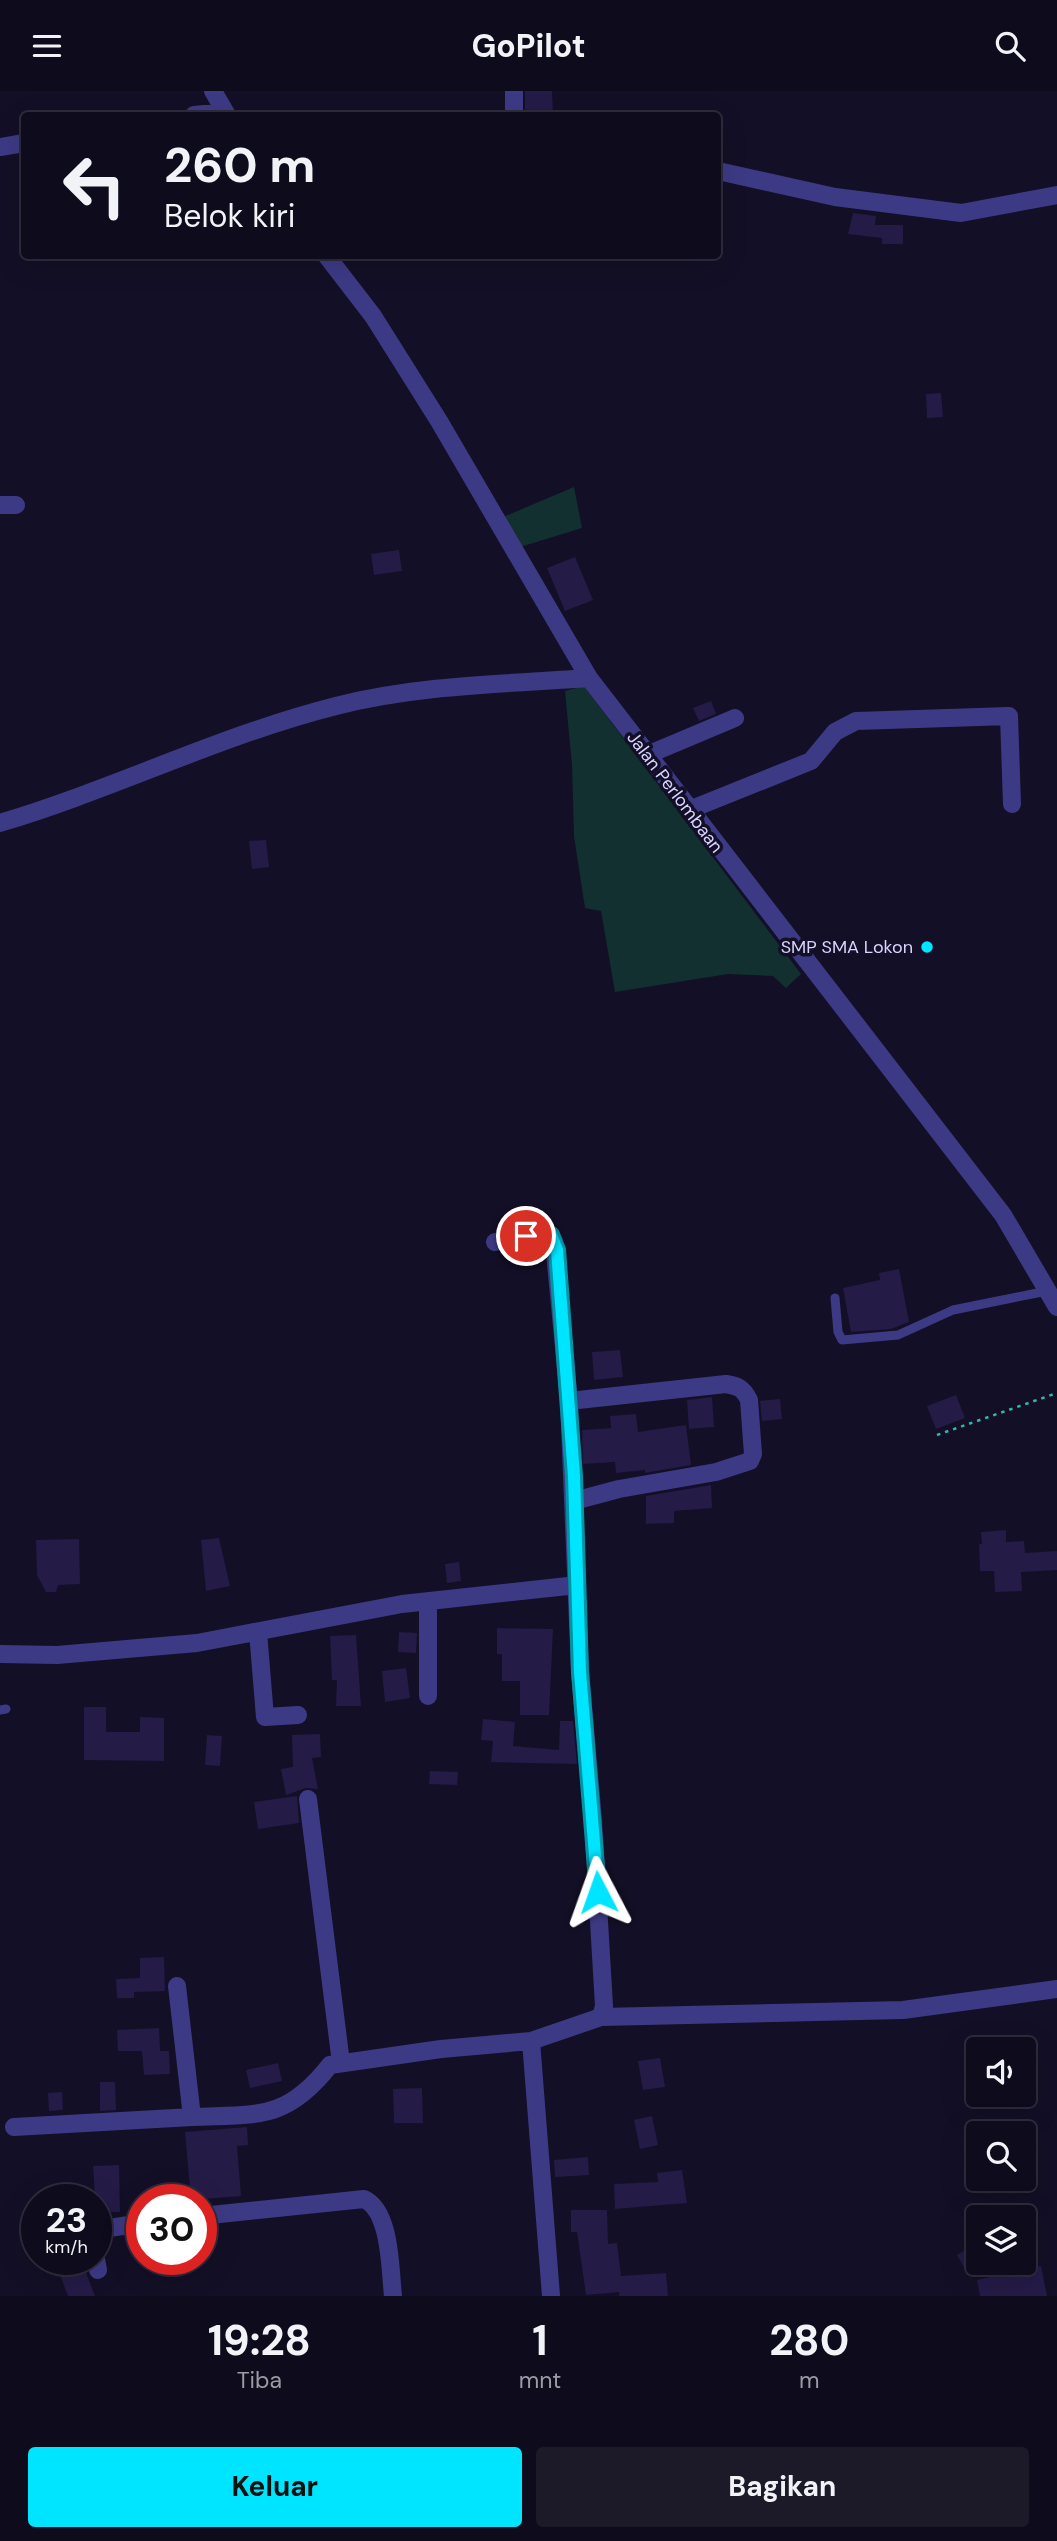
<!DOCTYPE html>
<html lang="id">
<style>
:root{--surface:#0e0b1c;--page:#1c1929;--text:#f1f3f6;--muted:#9b9ba3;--line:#2e2b3b;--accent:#00e5ff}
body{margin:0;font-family:"DM Sans",sans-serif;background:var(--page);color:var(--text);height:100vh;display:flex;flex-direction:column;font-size:26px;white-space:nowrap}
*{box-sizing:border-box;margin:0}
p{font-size:23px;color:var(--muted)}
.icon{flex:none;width:38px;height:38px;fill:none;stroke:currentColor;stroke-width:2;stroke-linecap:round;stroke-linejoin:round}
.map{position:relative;height:2205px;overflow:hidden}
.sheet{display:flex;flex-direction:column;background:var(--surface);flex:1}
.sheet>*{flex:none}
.hud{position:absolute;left:21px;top:21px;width:700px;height:147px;border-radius:7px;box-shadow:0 7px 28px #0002,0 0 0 2px var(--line);background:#0e0b1c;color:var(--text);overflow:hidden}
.buttons{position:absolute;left:966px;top:1946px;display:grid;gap:14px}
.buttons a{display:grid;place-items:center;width:70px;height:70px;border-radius:7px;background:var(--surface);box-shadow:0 7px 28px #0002,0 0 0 2px var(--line);font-size:35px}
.speed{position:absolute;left:21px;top:2093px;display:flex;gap:14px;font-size:35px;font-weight:700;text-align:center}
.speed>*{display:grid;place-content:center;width:91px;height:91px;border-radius:50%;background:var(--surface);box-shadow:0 7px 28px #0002,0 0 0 2px var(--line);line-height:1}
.speed small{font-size:18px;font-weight:400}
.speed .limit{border:10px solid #d22;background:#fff;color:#111}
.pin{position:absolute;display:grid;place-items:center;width:60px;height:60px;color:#fff;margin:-30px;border:4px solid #fff;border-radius:50%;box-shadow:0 2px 7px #0007}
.me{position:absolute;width:77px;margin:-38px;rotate:356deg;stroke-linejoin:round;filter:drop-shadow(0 0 5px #0008)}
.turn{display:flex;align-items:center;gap:24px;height:147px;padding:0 28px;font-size:32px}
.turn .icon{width:91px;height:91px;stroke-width:2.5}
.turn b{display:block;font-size:49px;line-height:60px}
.eta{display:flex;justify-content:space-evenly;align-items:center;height:119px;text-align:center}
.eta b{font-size:42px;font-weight:700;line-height:49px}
.button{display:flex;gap:14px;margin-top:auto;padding:14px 28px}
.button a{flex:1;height:80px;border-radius:7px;background:var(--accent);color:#111;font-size:28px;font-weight:700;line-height:80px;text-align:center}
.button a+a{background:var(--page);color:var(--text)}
header{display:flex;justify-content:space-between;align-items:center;height:91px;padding:0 28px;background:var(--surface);font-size:32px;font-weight:700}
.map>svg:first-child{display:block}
.green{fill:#12302f}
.building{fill:#241b47}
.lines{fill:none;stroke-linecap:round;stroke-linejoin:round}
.path{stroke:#2fb8b0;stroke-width:2.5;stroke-dasharray:3.5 5;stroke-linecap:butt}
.lane{stroke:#3d3a85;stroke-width:9}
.street{stroke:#3d3a85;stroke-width:18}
.route-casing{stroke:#0095a6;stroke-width:18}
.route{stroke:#00e5ff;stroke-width:12}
.poi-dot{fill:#00e5ff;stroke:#130f26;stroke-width:2.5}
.labels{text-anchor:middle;stroke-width:7;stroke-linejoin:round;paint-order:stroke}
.street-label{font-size:18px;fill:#d9d4ff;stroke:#130f26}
.poi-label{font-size:18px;fill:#d9d4ff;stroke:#130f26;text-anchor:end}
</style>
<header><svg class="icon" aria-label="menu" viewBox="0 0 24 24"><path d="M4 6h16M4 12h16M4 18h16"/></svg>GoPilot<svg class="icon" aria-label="search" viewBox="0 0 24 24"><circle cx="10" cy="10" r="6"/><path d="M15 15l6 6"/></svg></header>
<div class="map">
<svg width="1057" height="2205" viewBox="0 0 1057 2205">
<rect width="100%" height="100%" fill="#130f26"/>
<path class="green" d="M 574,396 L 582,437 L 520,456 L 503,426 Z
M 584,595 L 801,883 L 786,897 L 773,885 L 728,883 L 615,901 L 601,820 L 585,817 L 574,745 L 572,674 L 565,600 Z"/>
<path class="building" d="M 525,0 L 552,0 L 553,24 L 525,24 Z
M 853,122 L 876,125 L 875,134 L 903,134 L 903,153 L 882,153 L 882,147 L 848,143 Z
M 941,302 L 943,326 L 927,327 L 926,303 Z
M 399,459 L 402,480 L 374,484 L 371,463 Z
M 575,466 L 593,509 L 565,520 L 547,477 Z
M 711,610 L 716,623 L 699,630 L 693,617 Z
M 266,749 L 269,776 L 252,778 L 249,750 Z
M 899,1178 L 909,1231 L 891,1238 L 851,1241 L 843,1197 L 880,1189 L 879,1182 Z
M 620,1259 L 623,1286 L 594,1289 L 592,1261 Z
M 956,1304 L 965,1327 L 936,1338 L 927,1315 Z
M 712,1306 L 714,1336 L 689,1338 L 687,1309 Z
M 780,1308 L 782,1328 L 762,1330 L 760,1310 Z
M 636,1323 L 638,1341 L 686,1334 L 691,1374 L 645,1382 L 645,1379 L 616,1382 L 615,1371 L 583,1373 L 582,1339 L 611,1337 L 610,1325 Z
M 711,1394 L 712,1417 L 674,1420 L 674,1432 L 646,1433 L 646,1405 Z
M 1006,1439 L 1006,1451 L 1024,1450 L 1025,1462 L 1057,1460 L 1057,1479 L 1021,1481 L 1022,1500 L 995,1501 L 994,1480 L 980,1480 L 979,1453 L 982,1453 L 981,1441 Z
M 219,1447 L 230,1495 L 206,1500 L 201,1449 Z
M 79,1448 L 80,1493 L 58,1494 L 56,1501 L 46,1501 L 37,1484 L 36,1449 Z
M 459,1471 L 461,1490 L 447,1492 L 445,1473 Z
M 497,1537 L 553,1538 L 549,1624 L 520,1624 L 520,1590 L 502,1590 L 502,1563 L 497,1563 Z
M 399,1541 L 417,1542 L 416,1562 L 398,1561 Z
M 356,1544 L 361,1615 L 336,1615 L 337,1589 L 332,1589 L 330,1545 Z
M 406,1577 L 410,1607 L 385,1611 L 382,1580 Z
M 84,1616 L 106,1616 L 106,1641 L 140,1641 L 140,1626 L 164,1627 L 164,1670 L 84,1669 Z
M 483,1628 L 515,1631 L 513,1655 L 559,1659 L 560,1630 L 573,1630 L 577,1673 L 491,1671 L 493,1650 L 481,1649 Z
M 320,1643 L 321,1666 L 312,1667 L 318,1698 L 306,1697 L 286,1704 L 281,1678 L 293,1676 L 292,1644 Z
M 207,1644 L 222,1645 L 220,1675 L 205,1674 Z
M 430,1680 L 458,1681 L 457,1694 L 429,1693 Z
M 297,1705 L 299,1732 L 258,1738 L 254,1711 Z
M 164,1866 L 165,1900 L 134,1901 L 134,1907 L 117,1907 L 116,1888 L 140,1887 L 140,1867 Z
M 159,1937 L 160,1960 L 169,1960 L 170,1983 L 144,1984 L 142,1960 L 118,1960 L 117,1939 Z
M 660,1967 L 665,1996 L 643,1999 L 638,1970 Z
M 278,1972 L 282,1990 L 250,1997 L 246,1979 Z
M 100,1991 L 115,1991 L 116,2019 L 100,2020 Z
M 422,1997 L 423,2032 L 394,2032 L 393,1998 Z
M 62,2001 L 63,2019 L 49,2020 L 48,2002 Z
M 652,2025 L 658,2054 L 640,2058 L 634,2029 Z
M 247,2036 L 248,2054 L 237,2055 L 241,2105 L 191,2109 L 185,2041 Z
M 588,2066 L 589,2084 L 555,2086 L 554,2069 Z
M 119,2074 L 120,2121 L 96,2121 L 93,2075 Z
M 682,2079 L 687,2112 L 615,2118 L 614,2093 L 658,2091 L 657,2082 Z
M 571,2119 L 607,2119 L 608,2153 L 617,2152 L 621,2185 L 666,2182 L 668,2205 L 619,2205 L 619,2201 L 586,2204 L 577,2141 L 571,2141 Z
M 978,2152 L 978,2173 L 966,2180 L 957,2164 Z
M 82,2171 L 95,2205 L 68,2205 L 59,2181 Z
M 1041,2175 L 1047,2205 L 980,2205 L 977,2189 Z"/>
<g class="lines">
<path class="path" d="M 937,1344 L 1057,1302"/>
<path class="lane" d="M 835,1207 L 838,1241 L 842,1249 L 898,1244 L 953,1219 L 1047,1200
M 0,1619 L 6,1618"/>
<path class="street" d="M 213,0 L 227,24
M 194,24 L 225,21
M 514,24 L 514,0
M 0,56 L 24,52
M 718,80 L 835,106 L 961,122 L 1057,104
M 326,164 L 373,225 L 439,330 L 589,587 L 1003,1124 L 1057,1216
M 0,414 L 16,414
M 647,664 L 735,627
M 689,719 L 811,670 L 835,641 L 856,630 L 1009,625 L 1012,713
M 0,732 C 114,698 221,644 336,615 C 418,594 504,593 589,587
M 495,1151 L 543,1142 L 551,1144 L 554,1151 L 569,1310
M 428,1510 L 428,1605
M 258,1541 L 265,1626 L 298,1624
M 0,1563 L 57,1564 L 197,1552 L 402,1513 L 577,1494
M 308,1708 L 341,1972
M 601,1926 L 903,1919 L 1057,1898
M 192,2026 C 258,2023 286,2030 330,1974 L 441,1958 L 531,1950
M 14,2036 L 192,2026 L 177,1895
M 201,2125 L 364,2108 C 391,2120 390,2179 393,2205
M 96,2139 L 142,2132
M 96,2168 L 98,2179
M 551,2205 L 531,1950 L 601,1926 L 604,1915 L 593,1729 L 580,1581 L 569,1310 L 726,1293 C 738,1295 743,1297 749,1309 L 753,1363 L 750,1370 L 716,1381 L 619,1398 L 574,1410"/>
</g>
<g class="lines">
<g class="route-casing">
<path id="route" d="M 526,1145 L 543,1142 L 551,1144 L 557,1159 L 574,1385 L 580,1581 L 598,1801"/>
</g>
<use href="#route" class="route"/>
</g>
<circle class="poi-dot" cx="927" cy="856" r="7"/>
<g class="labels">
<g class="street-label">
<text transform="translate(675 701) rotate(53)" y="6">Jalan Perlombaan</text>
</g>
<g class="poi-label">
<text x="913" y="862">SMP SMA Lokon</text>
</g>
</g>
</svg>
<div class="buttons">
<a><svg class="icon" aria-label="sound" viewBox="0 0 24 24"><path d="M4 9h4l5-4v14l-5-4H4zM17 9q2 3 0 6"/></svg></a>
<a><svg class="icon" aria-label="search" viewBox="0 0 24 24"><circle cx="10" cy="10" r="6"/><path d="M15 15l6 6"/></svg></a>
<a><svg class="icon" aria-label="layers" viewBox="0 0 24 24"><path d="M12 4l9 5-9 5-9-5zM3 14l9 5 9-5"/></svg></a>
</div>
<div class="speed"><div>23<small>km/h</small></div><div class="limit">30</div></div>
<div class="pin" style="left:526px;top:1145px;background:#d93025"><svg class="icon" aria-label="arrive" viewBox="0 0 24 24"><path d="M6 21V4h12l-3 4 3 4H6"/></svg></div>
<svg class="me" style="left:598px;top:1801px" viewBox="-20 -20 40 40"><path d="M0-17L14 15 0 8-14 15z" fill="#00e5ff" stroke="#fff" stroke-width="4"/></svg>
<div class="hud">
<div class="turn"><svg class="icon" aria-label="left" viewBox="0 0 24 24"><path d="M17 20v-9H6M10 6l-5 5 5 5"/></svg><div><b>260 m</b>Belok kiri</div></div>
</div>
</div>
<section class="sheet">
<div class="eta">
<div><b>19:28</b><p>Tiba</p></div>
<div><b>1</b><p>mnt</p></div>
<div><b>280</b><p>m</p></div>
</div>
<div class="button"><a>Keluar</a><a>Bagikan</a></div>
</section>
